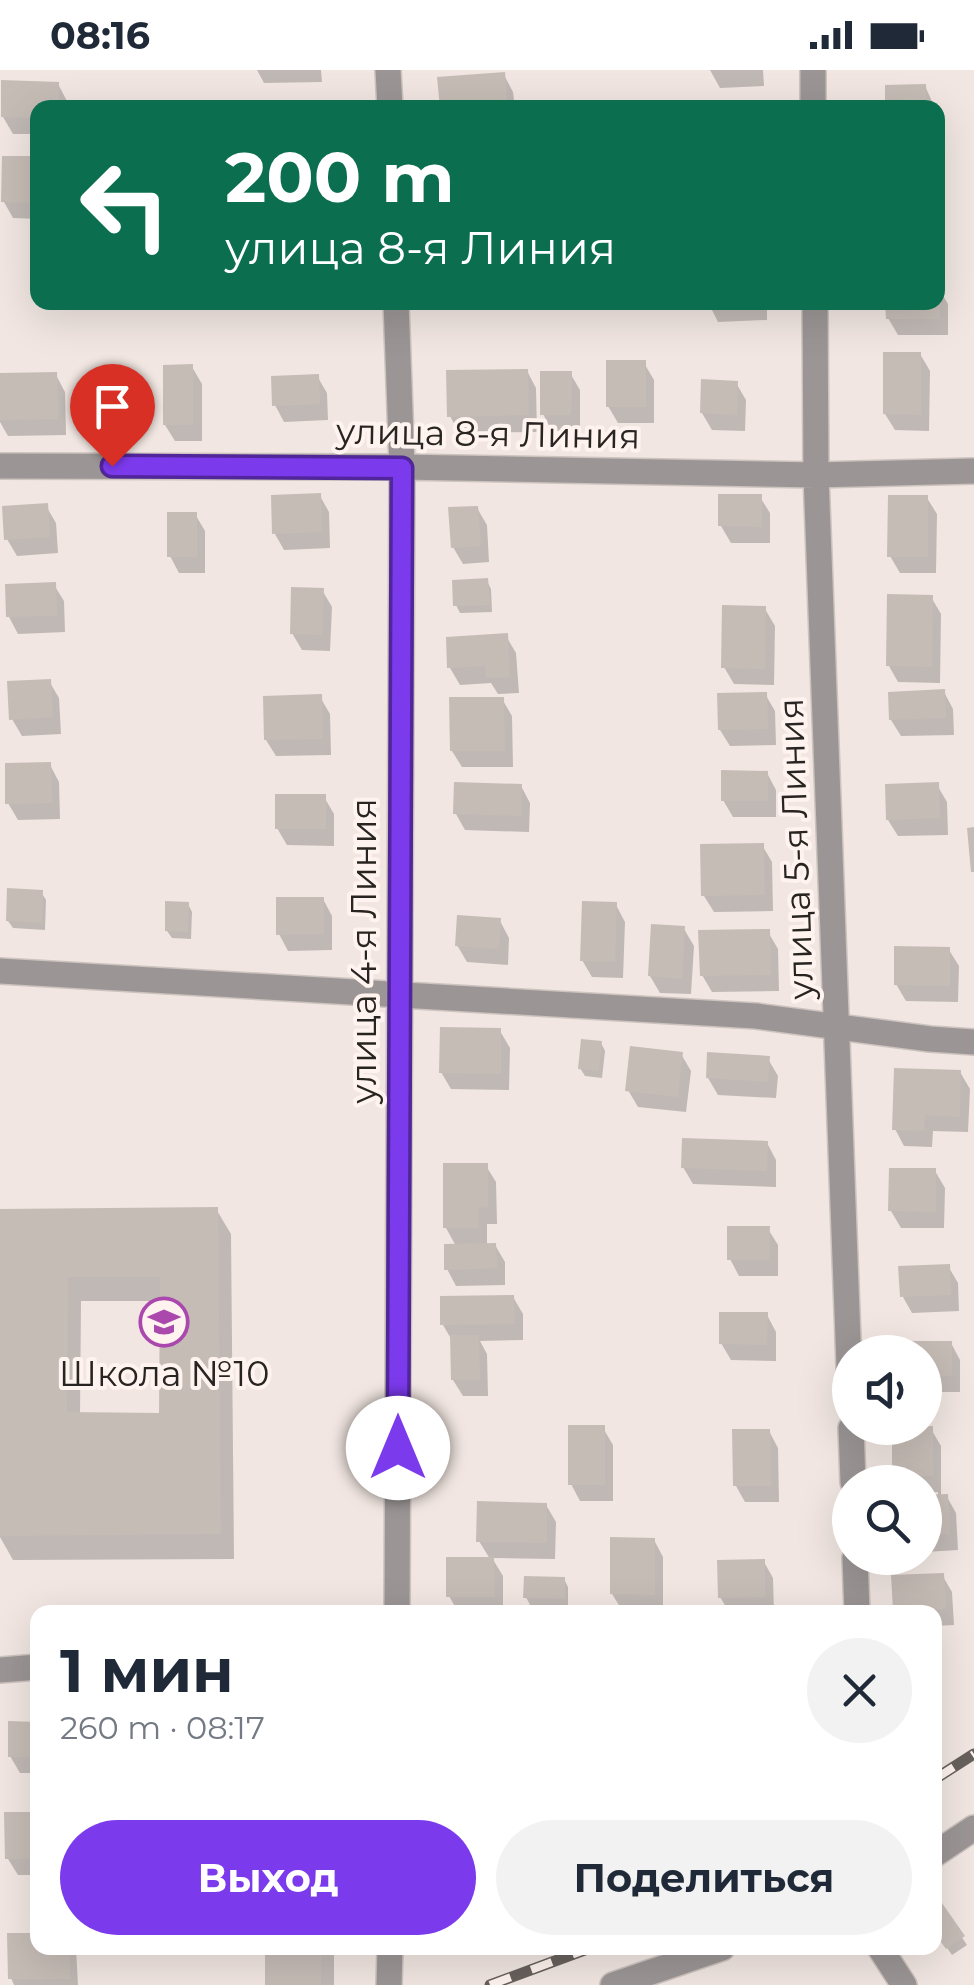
<!DOCTYPE html>
<html lang="ru">
<meta charset="utf-8">
<style>
:root{--surface:#fff;--page:#f2f2f3;--text:#1f2937;--muted:#747a83;--accent:#7c3aed}
body{margin:0;font-family:Montserrat,sans-serif;background:var(--page);color:var(--text);height:100vh;display:flex;flex-direction:column;font-size:38px;white-space:nowrap}
*{box-sizing:border-box;margin:0}
p{font-size:32px;color:var(--muted)}
.icon{flex:none;width:55px;height:55px;fill:none;stroke:currentColor;stroke-width:2;stroke-linecap:round;stroke-linejoin:round}
.map{position:relative;flex:1;overflow:hidden}
.sheet{position:absolute;left:30px;top:1535px;width:912px;height:350px;display:flex;flex-direction:column;background:var(--surface);border-radius:20px;box-shadow:0 10px 40px #0002}
.sheet>*{flex:none}
.banner{position:absolute;left:30px;top:30px;width:915px;height:210px;border-radius:20px;box-shadow:0 10px 40px #0002;background:#0b6e4f;color:#fff;overflow:hidden}
.tools{position:absolute;left:832px;top:1265px;display:grid;gap:20px}
.tools a{display:grid;place-items:center;width:110px;height:110px;border-radius:50%;background:var(--surface);box-shadow:0 10px 40px #0002;font-size:50px}
.pin{position:absolute;display:grid;place-items:center;width:85px;height:85px;color:#fff;margin:-102px -42px;border-radius:50% 50% 50% 0;rotate:-45deg;box-shadow:0 0 10px #0007}
.pin .icon{rotate:45deg}
.me{position:absolute;width:110px;margin:-55px;rotate:0deg;stroke-linejoin:round;filter:drop-shadow(0 0 8px #0008)}
.turn{display:flex;align-items:center;gap:35px;height:210px;padding:0 30px;font-size:45px}
.turn .icon{width:130px;height:130px;stroke-width:2.5}
.turn b{display:block;font-size:70px;line-height:85px}
.round{display:grid;place-items:center;flex:none;width:105px;height:105px;border-radius:52px;background:var(--page)}
.summary{display:flex;align-items:center;justify-content:space-between;height:170px;padding:0 30px}
h1{font-size:60px;font-weight:700;line-height:75px}
.primary-button{display:flex;gap:20px;margin-top:auto;padding:20px 30px}
.primary-button a{flex:1;height:115px;border-radius:60px;background:var(--accent);color:#fff;font-size:40px;font-weight:700;line-height:115px;text-align:center}
.primary-button a+a{background:var(--page);color:var(--text)}
.status{display:flex;justify-content:space-between;align-items:center;height:70px;padding:0 50px;background:var(--surface);direction:ltr}
.status svg{height:28px;fill:currentColor}
.map>svg:first-child{display:block}
.shadow{fill:#0003;fill-rule:evenodd}
.building{fill:#c6bcb6;fill-rule:evenodd}
.lines{fill:none;stroke-linecap:round;stroke-linejoin:round}
.street-casing{stroke:#cdc3bf;stroke-width:28}
.street{stroke:#9b9695;stroke-width:25}
.rail-casing{stroke:#67605d;stroke-width:11}
.rail{stroke:#fef3ee;stroke-width:8;stroke-dasharray:22;stroke-linecap:butt}
.route-casing{stroke:#51269a;stroke-width:25}
.route{stroke:#7c3aed;stroke-width:18}
.labels{text-anchor:middle;stroke-width:8;stroke-linejoin:round;paint-order:stroke}
.street-label{font-size:35px;fill:#282422;stroke:#fef3ee}
.poi-label{font-size:35px;fill:#282422;stroke:#fef3ee}
</style>
<div class="status"><b>08:16</b><svg viewBox="0 0 49 12"><path d="M0 12V9h3v3zM5 12V6h3v6zM10 12V3h3v9zM15 12V0h3v12zM26 1h20v11H26zM47 4h2v5h-2z"/></svg></div>
<div class="map">
<svg width="974" height="1915" viewBox="0 0 974 1915">
<rect width="100%" height="100%" fill="#f1e6e1"/>
<path class="shadow" d="M 257,0 L 321,0 L 322,12 L 264,13 Z
M 763,0 L 764,16 L 720,18 L 710,0 Z
M 504,5 L 513,22 L 515,38 L 442,38 Z
M 58,14 L 67,31 L 67,38 L 38,38 L 38,64 L 13,64 L 3,47 Z
M 925,16 L 935,38 L 888,38 Z
M 38,89 L 38,149 L 13,148 L 4,132 Z
M 938,105 L 943,114 L 944,152 L 938,152 Z
M 938,217 L 948,234 L 948,265 L 898,265 L 888,248 L 938,232 Z
M 103,232 L 158,232 L 158,239 L 107,239 Z
M 708,232 L 767,232 L 767,250 L 718,252 Z
M 920,284 L 930,301 L 929,361 L 895,360 L 885,344 Z
M 644,293 L 654,310 L 654,353 L 618,353 L 608,336 Z
M 192,297 L 202,314 L 202,371 L 175,371 L 165,355 Z
M 527,301 L 536,318 L 537,362 L 459,363 L 450,346 Z
M 570,303 L 580,320 L 580,361 L 552,361 L 543,344 Z
M 0,305 L 56,305 L 65,322 L 66,365 L 8,366 L 0,352 Z
M 317,306 L 327,323 L 328,350 L 284,352 L 275,335 Z
M 736,313 L 746,330 L 745,361 L 712,360 L 702,343 Z
M 320,426 L 329,442 L 330,478 L 284,480 L 275,464 Z
M 760,427 L 770,443 L 770,473 L 731,473 L 721,456 Z
M 927,428 L 937,444 L 936,503 L 900,503 L 890,486 Z
M 46,436 L 56,453 L 58,483 L 17,486 L 7,469 Z
M 477,438 L 487,455 L 489,492 L 463,494 L 453,477 Z
M 195,444 L 205,461 L 205,503 L 179,503 L 170,486 Z
M 487,511 L 491,519 L 492,542 L 460,543 L 456,535 Z
M 54,515 L 64,531 L 65,562 L 18,564 L 9,547 Z
M 322,520 L 332,537 L 330,581 L 302,580 L 292,563 Z
M 931,527 L 941,544 L 940,613 L 898,612 L 889,596 Z
M 765,539 L 775,556 L 774,615 L 734,614 L 724,597 Z
M 506,566 L 516,583 L 519,623 L 498,624 L 491,613 L 460,615 L 450,598 Z
M 49,611 L 59,628 L 61,664 L 22,666 L 12,649 Z
M 944,622 L 953,639 L 954,665 L 901,666 L 891,650 Z
M 765,624 L 775,641 L 776,675 L 730,676 L 720,660 Z
M 320,627 L 330,644 L 331,685 L 276,686 L 266,670 Z
M 502,629 L 512,646 L 513,697 L 462,697 L 452,681 Z
M 50,695 L 59,712 L 60,749 L 18,750 L 8,733 Z
M 767,703 L 776,720 L 776,747 L 733,747 L 723,730 Z
M 937,715 L 947,732 L 948,765 L 898,766 L 888,750 Z
M 521,716 L 530,733 L 529,762 L 465,760 L 456,744 Z
M 324,727 L 334,744 L 334,776 L 287,775 L 277,758 Z
M 762,775 L 772,792 L 773,841 L 714,842 L 704,826 Z
M 41,822 L 46,830 L 45,860 L 13,858 L 8,851 Z
M 323,829 L 332,846 L 332,880 L 288,881 L 279,864 Z
M 188,834 L 192,842 L 191,869 L 172,868 L 167,861 Z
M 616,835 L 625,852 L 623,908 L 592,907 L 582,890 Z
M 500,851 L 509,868 L 508,895 L 467,892 L 457,875 Z
M 684,859 L 694,876 L 691,924 L 660,923 L 650,906 Z
M 768,862 L 778,879 L 779,921 L 712,922 L 702,905 Z
M 949,880 L 959,896 L 958,932 L 906,931 L 896,914 Z
M 500,961 L 510,978 L 509,1020 L 451,1019 L 441,1002 Z
M 601,973 L 605,981 L 602,1008 L 585,1006 L 580,998 Z
M 681,984 L 691,1001 L 686,1042 L 638,1037 L 628,1020 Z
M 768,989 L 778,1006 L 776,1028 L 718,1025 L 708,1008 Z
M 960,1002 L 970,1019 L 968,1062 L 933,1061 L 932,1077 L 904,1076 L 895,1059 Z
M 767,1073 L 776,1090 L 776,1117 L 693,1114 L 683,1097 Z
M 486,1096 L 496,1112 L 497,1154 L 487,1154 L 487,1175 L 495,1175 L 505,1192 L 505,1215 L 456,1216 L 447,1199 L 456,1176 L 446,1158 Z
M 935,1101 L 945,1118 L 944,1158 L 901,1158 L 891,1141 Z
M 216,1139 L 231,1164 L 234,1489 L 13,1490 L 0,1467 L 0,1141 ZM 81,1231 L 162,1231 L 162,1346 L 80,1345 Z
M 768,1159 L 778,1175 L 778,1206 L 739,1206 L 730,1189 Z
M 948,1196 L 958,1213 L 959,1241 L 912,1243 L 903,1227 Z
M 513,1227 L 523,1244 L 523,1270 L 480,1271 L 487,1284 L 488,1326 L 463,1326 L 453,1310 L 453,1272 L 443,1255 Z
M 767,1245 L 776,1262 L 776,1291 L 731,1290 L 721,1273 Z
M 951,1273 L 960,1290 L 960,1322 L 925,1322 L 925,1282 L 896,1282 L 896,1274 Z
M 603,1358 L 613,1375 L 613,1431 L 580,1431 L 571,1414 Z
M 931,1359 L 941,1376 L 941,1427 L 947,1427 L 956,1443 L 958,1480 L 925,1482 L 925,1428 L 938,1427 L 938,1422 L 925,1423 L 925,1412 L 899,1412 L 895,1406 Z
M 769,1361 L 778,1378 L 779,1432 L 745,1432 L 736,1416 Z
M 546,1435 L 556,1452 L 555,1489 L 492,1488 L 503,1506 L 503,1542 L 458,1542 L 449,1526 L 490,1489 L 479,1471 Z
M 654,1470 L 663,1487 L 663,1541 L 622,1540 L 612,1524 Z
M 764,1492 L 773,1508 L 774,1542 L 729,1542 L 720,1527 Z
M 942,1505 L 952,1522 L 954,1555 L 935,1556 L 935,1542 L 896,1542 Z
M 564,1509 L 568,1517 L 568,1536 L 530,1535 L 526,1527 Z
M 38,1654 L 38,1703 L 20,1703 L 10,1686 Z
M 38,1744 L 38,1805 L 18,1805 L 8,1789 Z
M 935,1828 L 967,1875 L 952,1885 L 935,1861 Z
M 38,1878 L 76,1878 L 78,1915 L 14,1915 L 11,1908 Z
M 268,1878 L 334,1878 L 334,1915 L 268,1915 Z"/>
<path class="building" d="M 505,2 L 508,38 L 440,38 L 437,7 Z
M 1,10 L 59,12 L 59,38 L 38,38 L 38,48 L 1,47 Z
M 926,14 L 927,38 L 885,38 L 885,15 Z
M 2,86 L 38,86 L 38,133 L 1,132 Z
M 885,232 L 940,232 L 940,249 L 886,249 Z
M 883,282 L 921,282 L 921,345 L 883,344 Z
M 606,290 L 646,290 L 646,337 L 606,337 Z
M 193,294 L 193,355 L 163,355 L 163,295 Z
M 528,299 L 529,345 L 447,347 L 446,300 Z
M 540,301 L 572,301 L 571,345 L 540,345 Z
M 57,302 L 58,349 L 0,350 L 0,303 Z
M 319,304 L 320,334 L 272,336 L 271,306 Z
M 701,309 L 738,311 L 737,345 L 700,343 Z
M 321,423 L 322,462 L 272,464 L 271,425 Z
M 718,424 L 762,424 L 762,457 L 718,456 Z
M 888,425 L 928,425 L 928,487 L 887,487 Z
M 48,433 L 50,467 L 4,470 L 2,436 Z
M 478,436 L 481,476 L 451,478 L 448,437 Z
M 167,442 L 197,442 L 197,487 L 167,487 Z
M 488,508 L 490,535 L 453,536 L 452,510 Z
M 56,512 L 57,546 L 6,547 L 5,514 Z
M 291,517 L 324,518 L 322,565 L 290,564 Z
M 887,524 L 933,525 L 932,597 L 886,596 Z
M 722,535 L 766,536 L 765,599 L 721,598 Z
M 508,563 L 510,607 L 486,608 L 485,596 L 447,598 L 446,567 Z
M 51,609 L 53,647 L 9,650 L 7,611 Z
M 945,619 L 946,648 L 889,650 L 888,622 Z
M 767,622 L 768,659 L 718,660 L 717,623 Z
M 322,624 L 323,669 L 264,670 L 263,626 Z
M 449,627 L 504,627 L 505,681 L 450,681 Z
M 51,692 L 52,733 L 5,734 L 5,693 Z
M 721,700 L 768,701 L 768,731 L 721,731 Z
M 454,712 L 522,714 L 521,746 L 453,744 Z
M 939,712 L 940,748 L 886,750 L 885,714 Z
M 275,724 L 326,724 L 326,759 L 275,759 Z
M 974,757 L 974,802 L 971,802 L 967,758 Z
M 764,773 L 765,825 L 701,826 L 700,774 Z
M 7,818 L 43,820 L 42,853 L 6,851 Z
M 276,827 L 324,827 L 324,864 L 276,865 Z
M 165,831 L 189,832 L 188,862 L 165,861 Z
M 582,831 L 617,832 L 615,892 L 580,891 Z
M 457,845 L 501,848 L 499,879 L 455,876 Z
M 651,854 L 685,856 L 682,909 L 648,906 Z
M 770,859 L 771,905 L 700,906 L 698,860 Z
M 894,876 L 950,877 L 950,916 L 894,915 Z
M 440,957 L 501,958 L 501,1004 L 439,1003 Z
M 581,969 L 602,971 L 599,1001 L 578,999 Z
M 630,976 L 683,982 L 678,1027 L 625,1021 Z
M 707,982 L 770,986 L 768,1012 L 706,1008 Z
M 894,998 L 961,1000 L 960,1047 L 925,1045 L 924,1061 L 892,1060 Z
M 682,1068 L 768,1071 L 767,1101 L 681,1098 Z
M 443,1093 L 488,1093 L 488,1137 L 478,1138 L 479,1158 L 443,1158 Z
M 889,1098 L 936,1098 L 936,1142 L 888,1141 Z
M 218,1137 L 221,1464 L 0,1466 L 0,1139 ZM 68,1207 L 160,1207 L 159,1343 L 67,1342 Z
M 727,1156 L 770,1156 L 769,1190 L 727,1190 Z
M 496,1173 L 497,1198 L 444,1200 L 444,1174 Z
M 950,1194 L 951,1225 L 900,1227 L 898,1196 Z
M 514,1225 L 515,1254 L 440,1255 L 440,1226 Z
M 719,1242 L 768,1242 L 767,1275 L 719,1274 Z
M 450,1265 L 479,1265 L 480,1310 L 451,1310 Z
M 894,1271 L 952,1271 L 952,1306 L 925,1306 L 925,1282 L 894,1282 Z
M 568,1355 L 605,1355 L 605,1415 L 568,1415 Z
M 933,1356 L 933,1406 L 892,1407 L 892,1358 Z
M 732,1359 L 770,1359 L 771,1416 L 733,1416 Z
M 948,1424 L 950,1464 L 925,1465 L 925,1425 Z
M 477,1431 L 547,1433 L 547,1473 L 476,1472 Z
M 610,1467 L 655,1468 L 655,1525 L 610,1524 Z
M 446,1487 L 494,1487 L 495,1527 L 446,1527 Z
M 765,1489 L 765,1527 L 718,1528 L 717,1490 Z
M 944,1503 L 946,1539 L 893,1541 L 891,1505 Z
M 524,1506 L 565,1507 L 565,1529 L 523,1528 Z
M 8,1651 L 38,1652 L 38,1687 L 8,1687 Z
M 4,1742 L 38,1742 L 38,1789 L 5,1789 Z
M 935,1823 L 965,1866 L 946,1879 L 935,1864 Z
M 7,1863 L 38,1863 L 38,1878 L 70,1878 L 70,1909 L 8,1909 Z
M 265,1878 L 321,1878 L 321,1915 L 265,1915 Z"/>
<g class="lines">
<g class="street-casing">
<path id="street" d="M 388,0 L 390,38
M 813,0 L 813,38
M 396,232 L 402,397 L 397,1542
M 815,232 L 816,405 L 850,1323
M 0,396 L 402,397 L 816,405 L 974,401
M 0,901 L 756,946 L 930,969 L 974,972
M 851,1358 L 853,1412
M 855,1488 L 857,1542
M 0,1600 L 38,1597
M 935,1784 L 974,1758
M 880,1878 L 904,1915
M 389,1915 L 390,1878
M 613,1915 L 722,1878"/>
</g>
<use href="#street" class="street"/>
<g class="rail-casing">
<path id="rail" d="M 935,1709 L 974,1684
M 490,1915 L 590,1878"/>
</g>
<use href="#rail" class="rail"/>
</g>
<g class="lines">
<g class="route-casing">
<path id="route" d="M 112,396 L 402,398 L 398,1378"/>
</g>
<use href="#route" class="route"/>
</g>
<defs>
<g id="school-ring" transform="scale(2.5)"><circle r="9.5" fill="#fef3ee" stroke="#aa48ae" stroke-width="1.5"/><path d="M0-5L7-2L0 1L-7-2ZM-4 1L0 2.5L4 1V4Q0 6-4 4Z" fill="#aa48ae"/></g>
</defs>
<g fill-rule="evenodd">
<use href="#school-ring" x="164" y="1252"/>
</g>
<g class="labels">
<g class="street-label">
<text transform="translate(488 364) rotate(1)" y="12">улица 8-я Линия</text>
<text transform="translate(796 779) rotate(-92)" y="12">улица 5-я Линия</text>
<text transform="translate(364 881) rotate(-90)" y="12">улица 4-я Линия</text>
</g>
<g class="poi-label">
<text x="164" y="1316">Школа №10</text>
</g>
</g>
</svg>
<div class="tools">
<a><svg class="icon" aria-label="sound" viewBox="0 0 24 24"><path d="M4 9h4l5-4v14l-5-4H4zM17 9q2 3 0 6"/></svg></a>
<a><svg class="icon" aria-label="search" viewBox="0 0 24 24"><circle cx="10" cy="10" r="6"/><path d="M15 15l6 6"/></svg></a>
</div>
<div class="pin" style="left:112px;top:396px;background:#d93025"><svg class="icon" aria-label="arrive" viewBox="0 0 24 24"><path d="M6 21V4h12l-3 4 3 4H6"/></svg></div>
<svg class="me" style="left:398px;top:1378px" viewBox="-20 -20 40 40"><circle r="19" fill="#fff"/><path d="M0-13L10 11 0 6-10 11z" fill="#7c3aed"/></svg>
<div class="banner">
<div class="turn"><svg class="icon" aria-label="left" viewBox="0 0 24 24"><path d="M17 20v-9H6M10 6l-5 5 5 5"/></svg><div><b>200 m</b>улица 8-я Линия</div></div>
</div>
<section class="sheet">
<div class="summary"><div><h1>1 мин</h1><p>260 m · 08:17</p></div><a class="round"><svg class="icon" aria-label="close" viewBox="0 0 24 24"><path d="M6 6l12 12M18 6L6 18"/></svg></a></div>
<div class="primary-button"><a>Выход</a><a>Поделиться</a></div>
</section>
</div>
